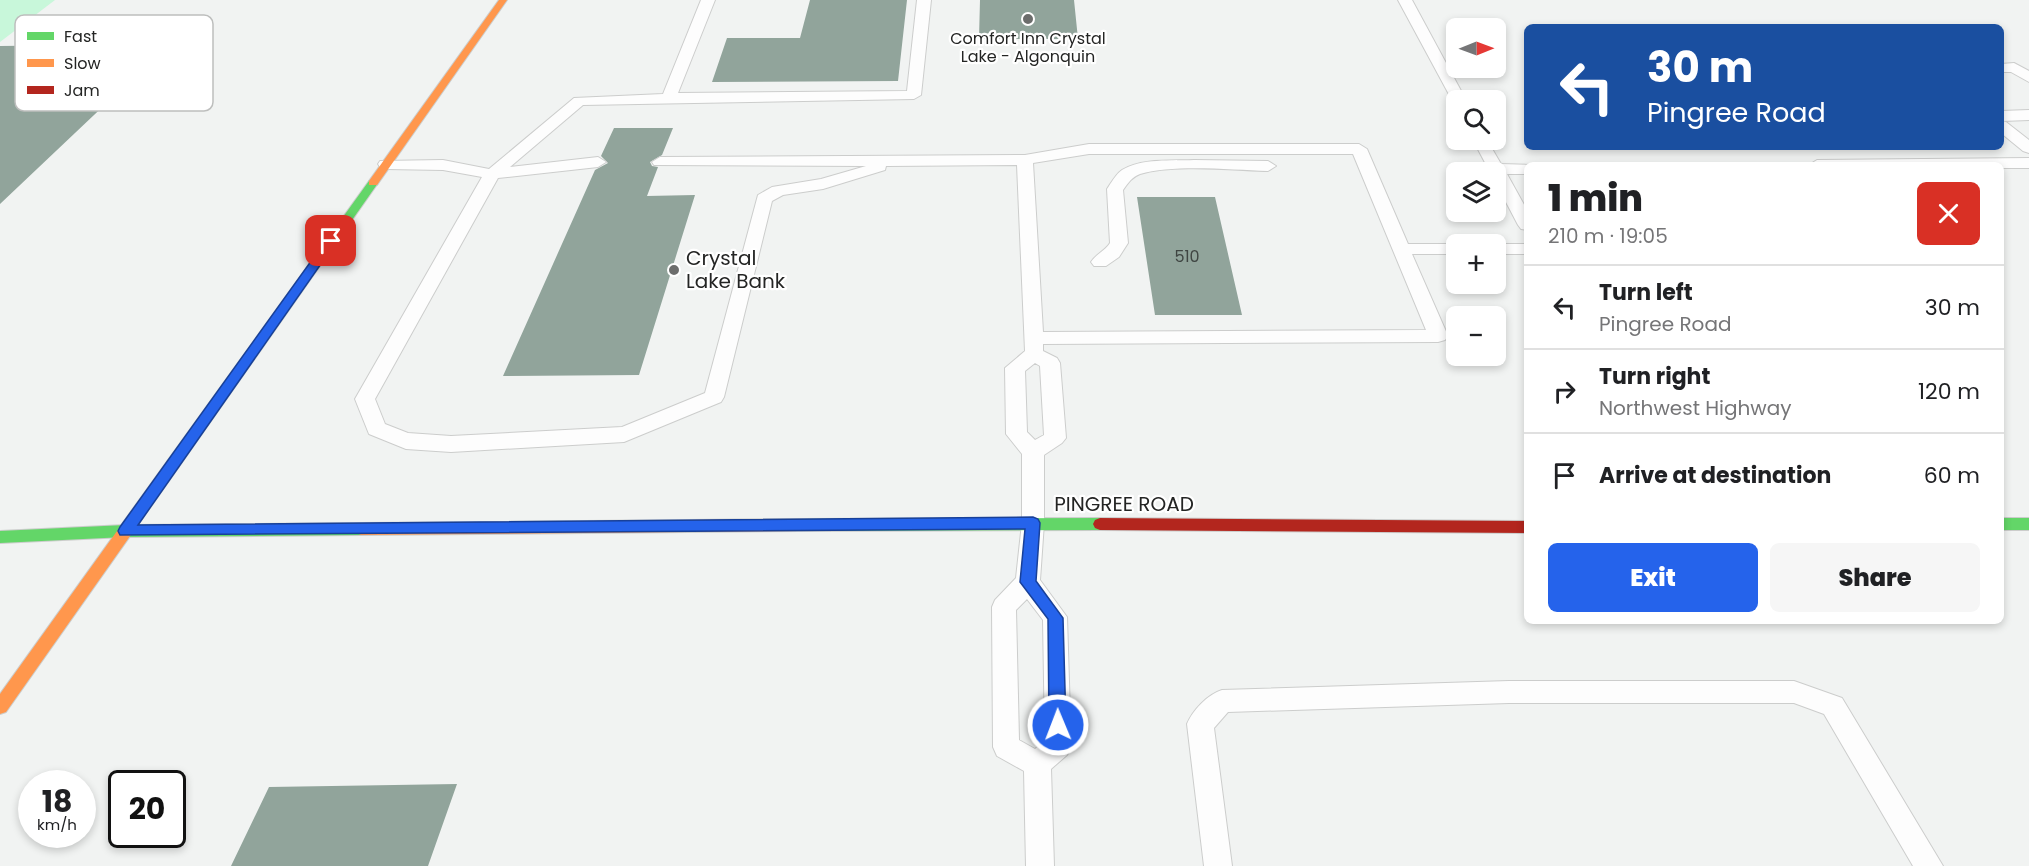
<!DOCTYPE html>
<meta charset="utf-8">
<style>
:root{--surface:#fff;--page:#f6f6f6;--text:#202124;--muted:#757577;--line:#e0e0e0;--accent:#2563eb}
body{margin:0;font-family:Poppins,sans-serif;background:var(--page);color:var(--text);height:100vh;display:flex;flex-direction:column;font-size:22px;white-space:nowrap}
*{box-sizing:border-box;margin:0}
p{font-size:20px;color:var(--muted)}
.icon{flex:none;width:33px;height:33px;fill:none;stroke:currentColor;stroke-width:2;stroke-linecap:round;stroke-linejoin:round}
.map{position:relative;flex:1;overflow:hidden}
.sheet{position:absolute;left:1524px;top:162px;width:480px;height:462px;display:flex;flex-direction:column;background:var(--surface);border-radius:9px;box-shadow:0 3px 9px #0003}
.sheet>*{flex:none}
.guide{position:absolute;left:1524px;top:24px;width:480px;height:126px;border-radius:9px;box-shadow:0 3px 9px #0003;background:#1a4fa0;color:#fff;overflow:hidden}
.needle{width:39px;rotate:89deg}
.tools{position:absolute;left:1446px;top:18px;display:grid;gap:12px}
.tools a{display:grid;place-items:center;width:60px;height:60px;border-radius:9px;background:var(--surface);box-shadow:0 3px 9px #0003;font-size:30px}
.speed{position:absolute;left:18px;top:770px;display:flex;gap:12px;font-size:30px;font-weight:700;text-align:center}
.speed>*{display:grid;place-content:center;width:78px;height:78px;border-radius:50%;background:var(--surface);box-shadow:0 3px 9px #0003;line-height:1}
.speed small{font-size:15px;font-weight:400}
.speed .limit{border:3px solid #111;border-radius:9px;background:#fff;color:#111}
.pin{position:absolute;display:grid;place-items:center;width:51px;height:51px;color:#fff;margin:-26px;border-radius:12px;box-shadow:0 3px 9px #0006}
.me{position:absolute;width:66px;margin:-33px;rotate:359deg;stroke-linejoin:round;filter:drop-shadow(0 0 4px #0008)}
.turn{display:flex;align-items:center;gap:21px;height:126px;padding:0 24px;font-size:27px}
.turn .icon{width:78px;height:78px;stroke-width:2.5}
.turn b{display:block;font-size:42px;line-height:51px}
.round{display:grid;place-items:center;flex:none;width:63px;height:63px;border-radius:9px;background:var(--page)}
.summary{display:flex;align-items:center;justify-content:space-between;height:102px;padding:0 24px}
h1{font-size:36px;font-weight:800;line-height:45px}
.button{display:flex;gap:12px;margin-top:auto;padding:12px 24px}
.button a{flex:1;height:69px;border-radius:9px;background:var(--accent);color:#fff;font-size:24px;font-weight:800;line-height:69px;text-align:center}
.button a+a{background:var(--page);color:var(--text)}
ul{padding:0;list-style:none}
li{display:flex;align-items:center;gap:18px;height:84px;padding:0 24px;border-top:2px solid var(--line)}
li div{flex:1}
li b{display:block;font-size:22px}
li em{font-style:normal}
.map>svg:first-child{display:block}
.green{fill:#c8f7da}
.building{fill:#91a49b}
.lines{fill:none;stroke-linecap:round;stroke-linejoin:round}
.lane-casing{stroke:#cccdcc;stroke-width:2}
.fast-casing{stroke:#cccdcc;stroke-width:2}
.slow-casing{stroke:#cccdcc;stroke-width:2}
.jam-casing{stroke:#cccdcc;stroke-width:2}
.lane{fill:#fdfdfd;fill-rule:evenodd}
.fast{fill:#63d668;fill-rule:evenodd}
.slow{fill:#ff974d;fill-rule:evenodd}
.jam{fill:#b3261e;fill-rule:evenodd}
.route{fill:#2563eb;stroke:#184099;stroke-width:1.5}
.poi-dot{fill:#6c6d6c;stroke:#fff;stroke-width:2}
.labels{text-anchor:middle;stroke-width:4.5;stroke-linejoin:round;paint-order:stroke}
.far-poi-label{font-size:16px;fill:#242524;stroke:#fff}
.number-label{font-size:16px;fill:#3f4542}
.poi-label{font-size:20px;fill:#242524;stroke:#fff;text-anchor:start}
.street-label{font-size:20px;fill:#242524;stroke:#fff}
.key{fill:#fff;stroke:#bdbebd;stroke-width:1.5}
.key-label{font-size:16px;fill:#242524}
</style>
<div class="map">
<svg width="2029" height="866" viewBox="0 0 2029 866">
<rect width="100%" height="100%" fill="#f1f3f2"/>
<path class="green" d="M 0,0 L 55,0 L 0,42 Z"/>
<path class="building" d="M 810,0 L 907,0 L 898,81 L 712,82 L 727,38 L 800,38 Z
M 980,0 L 1074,0 L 1078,39 L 979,39 Z
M 169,44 L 0,204 L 0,46 Z
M 614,128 L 673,128 L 662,155 L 650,162 L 652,166 L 658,167 L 647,196 L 695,195 L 639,375 L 503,376 L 595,170 L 608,163 L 601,156 Z
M 1137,197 L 1215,197 L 1242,315 L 1155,315 Z
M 457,784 L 428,866 L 231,866 L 269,787 Z"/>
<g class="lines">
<g class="lane-casing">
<path id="lane" d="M 701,0 L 715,0 L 678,93 L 907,91 L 917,0 L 931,0 L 921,95 L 914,99 L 583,105 L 510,167 L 598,157 L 606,162 L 598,167 L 498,178 L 375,399 L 385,424 L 408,433 L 451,436 L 622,427 L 705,393 L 758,195 L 772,187 L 821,179 L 866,166 L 654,165 L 652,162 L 660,157 L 1025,155 L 1089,144 L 1359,144 L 1367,149 L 1408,244 L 1459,244 L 1456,244 L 1456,254 L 1412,254 L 1448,336 L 1445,340 L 1438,342 L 1043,344 L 1043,351 L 1057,358 L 1060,363 L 1066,438 L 1062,443 L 1044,455 L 1044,523 L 1040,580 L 1067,617 L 1071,746 L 1067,755 L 1051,769 L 1054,866 L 1026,866 L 1024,771 L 997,756 L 993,747 L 992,607 L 995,600 L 1016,578 L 1022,523 L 1022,454 L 1006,434 L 1005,368 L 1025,351 L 1017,165 L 886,166 L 885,170 L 823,189 L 783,195 L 772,201 L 724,397 L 721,402 L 624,442 L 451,452 L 406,449 L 369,434 L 355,399 L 482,177 L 443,170 L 386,169 L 380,167 L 378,164 L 380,161 L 443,160 L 489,169 L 574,98 L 663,94 ZM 1089,154 L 1353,154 L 1426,330 L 1043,332 L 1033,163 ZM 1035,363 L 1040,366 L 1044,435 L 1035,440 L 1027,432 L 1025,371 ZM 1027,599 L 1043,620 L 1045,741 L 1035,749 L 1019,740 L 1016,610 Z
M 1398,0 L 1412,0 L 1466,100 L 1456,100 L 1456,104 L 1452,100 Z
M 2014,63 L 2029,71 L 2029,82 L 2011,72 L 2001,72 L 2001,64 Z
M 2029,110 L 2029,120 L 2002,121 L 2006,122 L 2029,140 L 2029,153 L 2023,151 L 2001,133 L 2001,111 Z
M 1473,140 L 1487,140 L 1501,164 L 1530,165 L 1527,165 L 1527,174 L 1507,174 L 1527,210 L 1527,230 L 1521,229 L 1518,225 L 1496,183 L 1496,172 L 1490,172 Z
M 2029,158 L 2029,168 L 2001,168 L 2001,165 L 1809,165 L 1817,160 Z
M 1194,160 L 1268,161 L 1276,166 L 1268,171 C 1232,170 1174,164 1140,174 C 1132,177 1128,183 1123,190 L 1128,243 L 1119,257 L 1106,266 L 1094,266 L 1091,262 C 1096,254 1105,251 1110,243 L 1107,189 C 1111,183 1116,174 1122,170 C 1141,158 1172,161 1194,160 Z
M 1493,244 L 1527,244 L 1527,254 L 1496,254 L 1496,244 Z
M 1509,681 L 1794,681 L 1842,698 L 1943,866 L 1913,866 L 1824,714 L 1794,703 L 1509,703 L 1228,712 L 1214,728 L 1232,866 L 1204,866 L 1187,724 C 1193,710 1207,695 1222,690 Z"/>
</g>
<g class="fast-casing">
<path id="fast" d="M 373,180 L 378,183 L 178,468 L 168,468 L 166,464 L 168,460 L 369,181 Z
M 1100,518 L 1105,520 L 1107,524 L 1105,528 L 1100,530 L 800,531 L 795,529 L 793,525 L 795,521 L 800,519 Z
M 2001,518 L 2029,518 L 2029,530 L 2001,530 Z
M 361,523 L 366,525 L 368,529 L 366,533 L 361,535 L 125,537 L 0,543 L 0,531 L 125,525 Z"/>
</g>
<g class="slow-casing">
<path id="slow" d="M 499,0 L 507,0 L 377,185 L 369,185 L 369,181 Z
M 173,459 L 178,460 L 180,464 L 178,468 L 6,712 L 0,714 L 0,694 L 168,460 Z
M 800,519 L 805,521 L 807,525 L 805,529 L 800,531 L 361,535 L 356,533 L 354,529 L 356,525 L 361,523 Z"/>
</g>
<g class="jam-casing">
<path id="jam" d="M 1100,518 L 1527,521 L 1527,533 L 1100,530 L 1095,528 L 1093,524 L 1095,520 Z"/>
</g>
<use href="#lane" class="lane"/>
<use href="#fast" class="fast"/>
<use href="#slow" class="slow"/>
<use href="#jam" class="jam"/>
</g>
<path class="route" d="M 331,238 L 337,241 L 138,525 L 1033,517 L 1038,519 L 1040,523 L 1036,581 L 1063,618 L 1066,725 L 1064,730 L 1058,733 L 1052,730 L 1049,725 L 1048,619 L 1020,582 L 1025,529 L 120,535 L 118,531 L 120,527 L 327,239 Z"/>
<g class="poi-dot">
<circle cx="1028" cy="19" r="6"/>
<circle cx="674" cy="270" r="6"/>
</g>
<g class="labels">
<g class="far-poi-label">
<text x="1028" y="44">Comfort Inn Crystal<tspan x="1028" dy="18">Lake - Algonquin</tspan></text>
</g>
<g class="number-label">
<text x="1187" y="262">510</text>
</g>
<g class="poi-label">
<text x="686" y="265">Crystal<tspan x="686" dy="23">Lake Bank</tspan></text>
</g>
<g class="street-label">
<text x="1124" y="511">PINGREE ROAD</text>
</g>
</g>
<rect x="15" y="15" width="198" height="96" rx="9" class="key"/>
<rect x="27" y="32" width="27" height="8" fill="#63d668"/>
<rect x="27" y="59" width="27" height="8" fill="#ff974d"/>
<rect x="27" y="86" width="27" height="8" fill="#b3261e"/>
<g class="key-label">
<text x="64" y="42">Fast</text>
<text x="64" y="69">Slow</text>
<text x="64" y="96">Jam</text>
</g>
</svg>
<div class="tools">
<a><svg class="needle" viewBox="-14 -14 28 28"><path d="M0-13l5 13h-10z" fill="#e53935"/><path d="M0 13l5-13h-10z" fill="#757577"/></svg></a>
<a><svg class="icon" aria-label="search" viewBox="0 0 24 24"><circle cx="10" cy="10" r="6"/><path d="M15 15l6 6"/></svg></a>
<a><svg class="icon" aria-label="layers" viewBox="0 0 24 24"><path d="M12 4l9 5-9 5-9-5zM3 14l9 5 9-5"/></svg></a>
<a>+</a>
<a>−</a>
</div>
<div class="speed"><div>18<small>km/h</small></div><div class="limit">20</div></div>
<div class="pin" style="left:331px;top:241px;background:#d93025"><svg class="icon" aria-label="arrive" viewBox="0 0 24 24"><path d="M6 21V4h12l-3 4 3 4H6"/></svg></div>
<svg class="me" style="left:1058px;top:725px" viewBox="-20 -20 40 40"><circle r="17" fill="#2563eb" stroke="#fff" stroke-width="3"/><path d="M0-11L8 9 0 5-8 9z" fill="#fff"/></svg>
<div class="guide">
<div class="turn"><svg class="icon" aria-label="left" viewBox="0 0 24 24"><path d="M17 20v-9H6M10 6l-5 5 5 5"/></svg><div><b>30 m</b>Pingree Road</div></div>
</div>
<section class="sheet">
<div class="summary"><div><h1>1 min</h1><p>210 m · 19:05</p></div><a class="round" style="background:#d93025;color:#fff"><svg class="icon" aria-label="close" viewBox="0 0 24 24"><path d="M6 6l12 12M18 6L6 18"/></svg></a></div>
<ul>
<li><svg class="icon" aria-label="left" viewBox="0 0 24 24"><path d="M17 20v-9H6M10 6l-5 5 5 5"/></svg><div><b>Turn left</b><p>Pingree Road</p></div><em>30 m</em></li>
<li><svg class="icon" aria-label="right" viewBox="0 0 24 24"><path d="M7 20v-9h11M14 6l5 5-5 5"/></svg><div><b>Turn right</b><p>Northwest Highway</p></div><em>120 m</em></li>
<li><svg class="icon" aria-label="arrive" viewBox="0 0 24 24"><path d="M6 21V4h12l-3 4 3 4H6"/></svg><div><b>Arrive at destination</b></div><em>60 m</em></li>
</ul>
<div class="button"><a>Exit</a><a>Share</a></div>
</section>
</div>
